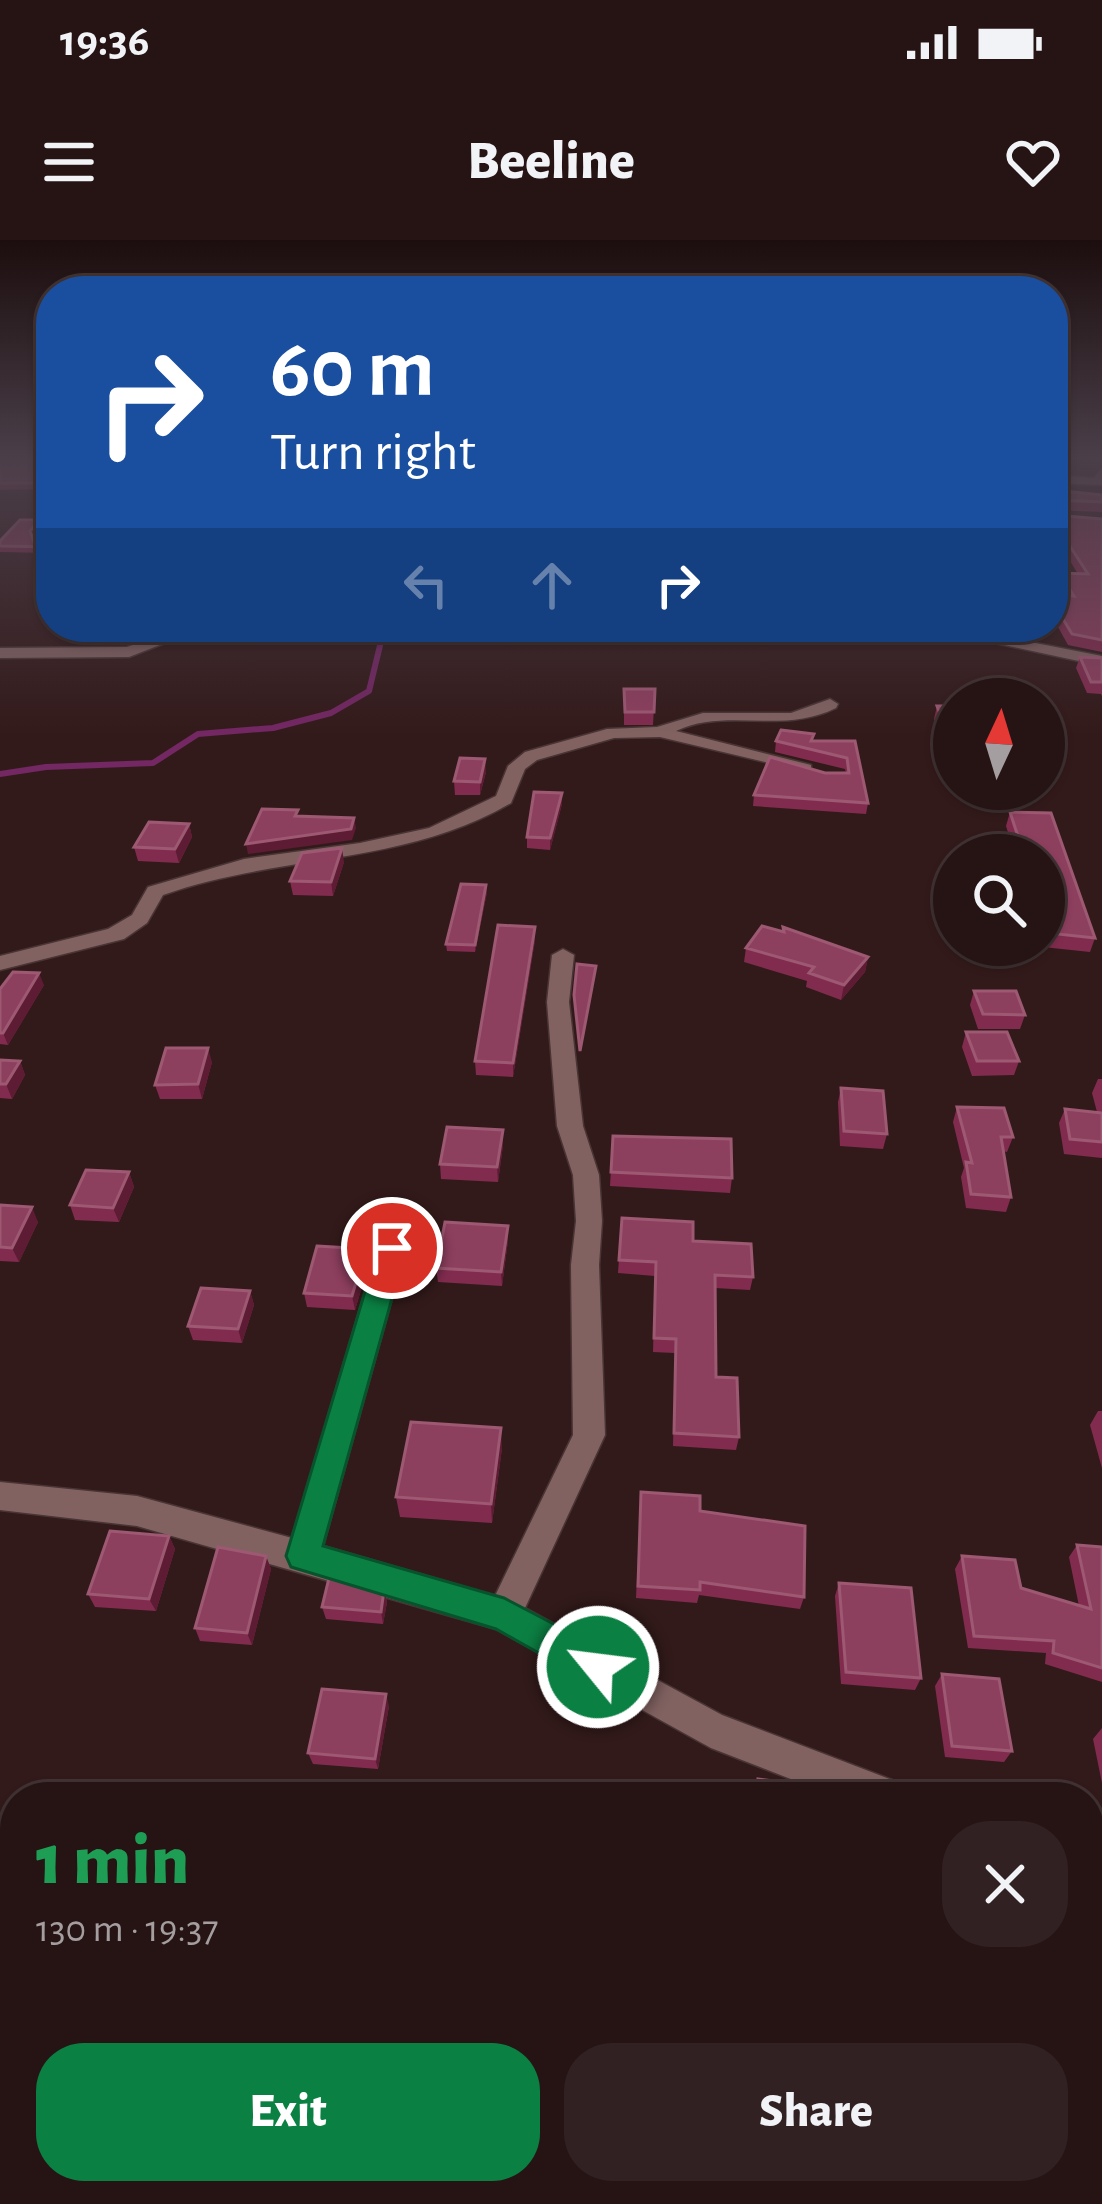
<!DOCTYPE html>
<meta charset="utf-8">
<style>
:root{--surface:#261414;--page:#322122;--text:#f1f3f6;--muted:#a49ea0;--line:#423334;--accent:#0b8043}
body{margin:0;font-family:"Alegreya Sans",sans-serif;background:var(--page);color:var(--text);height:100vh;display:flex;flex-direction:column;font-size:45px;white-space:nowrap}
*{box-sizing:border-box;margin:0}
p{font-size:39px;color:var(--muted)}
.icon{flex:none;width:66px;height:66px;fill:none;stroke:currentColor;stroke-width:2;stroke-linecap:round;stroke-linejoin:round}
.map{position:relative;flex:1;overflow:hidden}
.panel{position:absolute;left:0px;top:1542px;width:1104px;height:423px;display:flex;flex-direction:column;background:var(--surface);border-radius:48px 48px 0 0;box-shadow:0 3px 9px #0004,0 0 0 3px var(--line)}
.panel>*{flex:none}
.guide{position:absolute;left:36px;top:36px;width:1032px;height:366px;border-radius:48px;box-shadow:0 3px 9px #0004,0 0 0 3px var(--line);background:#1a4fa0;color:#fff;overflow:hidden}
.needle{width:78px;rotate:4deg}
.tools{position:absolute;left:933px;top:438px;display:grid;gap:24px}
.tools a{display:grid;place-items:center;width:132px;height:132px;border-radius:50%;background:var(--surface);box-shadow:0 3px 9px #0004,0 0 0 3px var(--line);font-size:60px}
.pin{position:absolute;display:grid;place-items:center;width:102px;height:102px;color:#fff;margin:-51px;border:6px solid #fff;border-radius:50%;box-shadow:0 3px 12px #0007}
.me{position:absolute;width:132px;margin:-66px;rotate:299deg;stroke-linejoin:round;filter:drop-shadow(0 0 9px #0008)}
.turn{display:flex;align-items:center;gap:42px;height:252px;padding:0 36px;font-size:54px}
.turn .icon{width:156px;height:156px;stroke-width:2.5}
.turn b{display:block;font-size:84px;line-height:102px}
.lanes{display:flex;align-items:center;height:114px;padding:0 36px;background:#0003;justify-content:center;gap:60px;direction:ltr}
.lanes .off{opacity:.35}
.round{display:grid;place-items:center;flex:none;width:126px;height:126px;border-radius:48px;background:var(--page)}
.summary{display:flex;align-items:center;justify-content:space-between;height:204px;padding:0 36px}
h1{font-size:72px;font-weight:800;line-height:90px;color:#1e9e55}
.cta{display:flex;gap:24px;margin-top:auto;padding:24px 36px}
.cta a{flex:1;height:138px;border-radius:48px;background:var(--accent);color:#fff;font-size:48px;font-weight:800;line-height:138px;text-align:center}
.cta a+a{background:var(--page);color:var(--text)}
.status{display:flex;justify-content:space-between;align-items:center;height:84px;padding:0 60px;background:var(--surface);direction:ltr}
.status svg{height:33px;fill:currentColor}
header{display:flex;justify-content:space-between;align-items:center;height:156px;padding:0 36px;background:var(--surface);font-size:54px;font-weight:800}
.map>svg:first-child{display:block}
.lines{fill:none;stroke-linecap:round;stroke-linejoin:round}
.stream{stroke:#732763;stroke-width:6}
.street-casing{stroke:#493535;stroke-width:3}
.street{fill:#816261;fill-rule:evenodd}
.wall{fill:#812c4f}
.shaded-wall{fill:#5d1c33}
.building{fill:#8d3f5e;stroke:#9d5872;stroke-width:3}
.route{fill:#0b8043;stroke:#07532c;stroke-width:3}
</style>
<div class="status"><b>19:36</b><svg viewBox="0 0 49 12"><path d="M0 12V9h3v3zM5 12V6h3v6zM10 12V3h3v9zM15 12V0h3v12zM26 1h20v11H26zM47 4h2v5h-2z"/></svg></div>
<header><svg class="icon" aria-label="menu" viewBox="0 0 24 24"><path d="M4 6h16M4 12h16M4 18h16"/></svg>Beeline<svg class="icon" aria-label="heart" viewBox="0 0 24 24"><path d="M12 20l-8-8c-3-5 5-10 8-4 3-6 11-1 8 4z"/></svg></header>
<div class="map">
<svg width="1102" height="1964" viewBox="0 0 1102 1964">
<rect width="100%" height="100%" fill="#331a1a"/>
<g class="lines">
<path class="stream" d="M 0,534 L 46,527 L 153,523 L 198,494 L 273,488 L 331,473 L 369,451 L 384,389"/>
<g class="street-casing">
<path id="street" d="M 1102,228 L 1102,245 L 1053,243 L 1053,235 L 1094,238 Z
M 51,284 L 46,303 L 36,303 L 36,297 Z
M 184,387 L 206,387 L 129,417 L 0,418 L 0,408 L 127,407 Z
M 921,387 L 952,387 L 1102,416 L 1102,426 Z
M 830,459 L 838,464 L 836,468 C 782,495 726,467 676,491 L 811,525 L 811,533 L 660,497 L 614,498 L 537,520 L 525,529 L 511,563 C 404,626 278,614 163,655 L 147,683 L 124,699 L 0,730 L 0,716 L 108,689 L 132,675 L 148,647 L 244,619 L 360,603 L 429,588 L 496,556 L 508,526 L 525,512 L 607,489 L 657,487 L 703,473 L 791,473 Z
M 563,709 L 574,715 L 569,762 L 583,886 L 599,935 L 602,981 L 599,1025 L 605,1195 L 525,1368 L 722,1475 L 900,1543 L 905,1557 L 837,1557 L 711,1508 L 496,1389 L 137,1286 L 0,1270 L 0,1242 L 137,1256 L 292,1298 L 378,1008 L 382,1001 L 402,1001 L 406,1008 L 323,1306 L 495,1356 L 573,1195 L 571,1025 L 576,981 L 573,935 L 557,886 L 547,762 L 552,715 Z
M 1089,1668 L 1102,1674 L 1102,1720 L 1089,1714 Z"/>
</g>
<use href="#street" class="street"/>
</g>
<path class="wall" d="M 0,220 L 51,220 L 51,249 L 0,250 Z
M 1053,250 L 1102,255 L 1102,272 L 1053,270 Z
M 1053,275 L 1102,279 L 1102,412 L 1068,405 L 1053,378 L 1053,362 L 1064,356 L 1057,344 L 1060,333 L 1078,334 L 1053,293 Z
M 40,280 L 42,286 L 32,296 L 34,302 L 47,301 L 51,289 L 51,313 L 0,312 L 0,301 Z
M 1080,417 L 1102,418 L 1102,456 L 1101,454 L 1087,453 L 1076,428 Z
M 624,449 L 655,449 L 653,485 L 624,485 Z
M 937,466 L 954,466 L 954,519 L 949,519 L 934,479 Z
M 776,501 L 855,501 L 868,563 L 866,574 L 753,566 L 754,555 L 846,533 L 845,529 L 775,512 Z
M 486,532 L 480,555 L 455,555 L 454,541 Z
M 562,564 L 550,610 L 527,608 L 527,597 Z
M 1010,572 L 1051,573 L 1095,698 L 1090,712 L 1043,707 L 1044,615 L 1015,615 L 1006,586 Z
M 189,584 L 192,597 L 179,623 L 138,621 L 134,607 Z
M 344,622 L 333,656 L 293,655 L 290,641 Z
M 487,652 L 475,712 L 447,711 L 446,704 Z
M 783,687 L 868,717 L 865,732 L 841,760 L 806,747 L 807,741 L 744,722 L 746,708 L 782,691 Z
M 535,700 L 513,837 L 476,835 L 475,821 Z
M 44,745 L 8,805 L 0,804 L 0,749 Z
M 974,751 L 1025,775 L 1020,789 L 978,789 L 970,765 Z
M 966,792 L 1019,821 L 1014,835 L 972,836 L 962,807 Z
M 0,820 L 20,821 L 25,835 L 12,859 L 0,858 Z
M 212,822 L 202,859 L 160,859 L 155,845 Z
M 1098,839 L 1102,839 L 1102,918 L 1064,914 L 1059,883 L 1065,869 L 1097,872 L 1092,853 Z
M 841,848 L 887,894 L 883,909 L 840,906 L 838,862 Z
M 957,867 L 1013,897 L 1007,912 L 1003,911 L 1011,957 L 1006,972 L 966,968 L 961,937 L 964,928 L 953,882 Z
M 613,896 L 732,938 L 730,953 L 610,946 Z
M 503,905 L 498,942 L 441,939 L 440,924 Z
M 129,932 L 134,947 L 119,982 L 75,980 L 70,965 Z
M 0,965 L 38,982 L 19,1022 L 0,1021 Z
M 622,978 L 693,1001 L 753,1037 L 750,1050 L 715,1048 L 716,1137 L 739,1197 L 736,1210 L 673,1206 L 675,1113 L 653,1112 L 655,1036 L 618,1033 Z
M 508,1000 L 502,1046 L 438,1042 L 436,1028 Z
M 369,1023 L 355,1070 L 307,1067 L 304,1053 Z
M 250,1051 L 254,1065 L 242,1103 L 193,1100 L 188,1086 Z
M 1098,1171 L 1102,1171 L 1102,1228 L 1090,1185 Z
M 502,1208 L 492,1283 L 400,1277 L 396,1257 Z
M 641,1252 L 700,1271 L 804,1357 L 800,1369 L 699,1355 L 697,1363 L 636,1358 Z
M 169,1296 L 175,1309 L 156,1371 L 95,1367 L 88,1354 Z
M 1077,1305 L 1102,1307 L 1102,1442 L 1045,1424 L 1046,1413 L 968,1408 L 955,1329 L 962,1316 L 1021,1348 L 1079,1366 L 1069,1317 Z
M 266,1316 L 271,1329 L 252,1405 L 200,1401 L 195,1388 Z
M 839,1343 L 921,1438 L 915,1450 L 841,1444 L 835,1356 Z
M 384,1350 L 387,1362 L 383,1384 L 326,1379 L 322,1367 Z
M 942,1434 L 1012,1511 L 1004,1522 L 945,1517 L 935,1446 Z
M 389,1466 L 378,1529 L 313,1524 L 308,1513 Z
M 1102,1488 L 1102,1543 L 1093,1499 Z"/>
<path class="shaded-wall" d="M 40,280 L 42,286 L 32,297 L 30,291 Z
M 485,519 L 486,532 L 480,555 L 480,542 Z
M 562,553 L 562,564 L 550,610 L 550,598 Z
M 354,578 L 356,588 L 352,600 L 248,614 L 246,604 Z
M 189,584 L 192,597 L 179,623 L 175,609 Z
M 342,608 L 344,622 L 333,656 L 331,642 Z
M 486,645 L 487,652 L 475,712 L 475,705 Z
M 535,687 L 535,700 L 513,837 L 513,823 Z
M 868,717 L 865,732 L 841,760 L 844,745 Z
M 39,733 L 44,745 L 8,805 L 3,793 Z
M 208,808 L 212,822 L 202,859 L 198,844 Z
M 20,821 L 25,835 L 12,859 L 6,844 Z
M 503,890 L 503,905 L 498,942 L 497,927 Z
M 129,932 L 134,947 L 119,982 L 113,968 Z
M 32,967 L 38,982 L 19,1022 L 12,1008 Z
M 508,986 L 508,1000 L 502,1046 L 501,1032 Z
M 366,1009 L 369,1023 L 355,1070 L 352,1056 Z
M 250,1051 L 254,1065 L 242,1103 L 238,1089 Z
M 501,1188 L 502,1208 L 492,1283 L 491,1264 Z
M 169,1296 L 175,1309 L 156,1371 L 149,1359 Z
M 266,1316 L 271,1329 L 252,1405 L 247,1393 Z
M 384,1350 L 387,1362 L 383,1384 L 381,1372 Z
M 386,1454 L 389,1466 L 378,1529 L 375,1519 Z
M 15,1721 L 15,1737 L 0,1751 L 0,1734 Z"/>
<path class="building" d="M 0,220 L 51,220 L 51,243 L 0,243 Z
M 1053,250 L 1102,255 L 1102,262 L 1056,260 L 1053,262 Z
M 1053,275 L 1102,279 L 1102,400 L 1072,394 L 1053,362 L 1053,355 L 1074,356 L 1060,333 L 1088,334 L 1053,280 Z
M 20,280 L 40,280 L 30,291 L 34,302 L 47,301 L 51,289 L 51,307 L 0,306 L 0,301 Z
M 1080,417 L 1102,418 L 1102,442 L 1091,442 Z
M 624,449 L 655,449 L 654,472 L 625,472 Z
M 937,466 L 954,466 L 954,506 L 952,505 Z
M 781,490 L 814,494 L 811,501 L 855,501 L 868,563 L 754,555 L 770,517 L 825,533 L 849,533 L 847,518 L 776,501 Z
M 460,518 L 485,519 L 480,542 L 454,541 Z
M 534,552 L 562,553 L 550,598 L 527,597 Z
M 262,569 L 298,570 L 295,576 L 354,578 L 351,589 L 246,604 Z
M 1010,572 L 1051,573 L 1095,698 L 1048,693 L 1044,654 L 1044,615 L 1024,615 Z
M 149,582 L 189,584 L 175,609 L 134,607 Z
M 342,608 L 331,642 L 290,641 L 302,613 Z
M 461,644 L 486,645 L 475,705 L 446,704 Z
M 498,685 L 535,687 L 513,823 L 475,821 Z
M 762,686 L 784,692 L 783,687 L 868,717 L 844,745 L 809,733 L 814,727 L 746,708 Z
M 577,724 L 596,726 L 580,811 L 574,755 Z
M 13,732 L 39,733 L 3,793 L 0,793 L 0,749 Z
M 974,751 L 1016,751 L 1025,775 L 983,774 Z
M 966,792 L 1007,792 L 1019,821 L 977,821 Z
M 166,808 L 208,808 L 198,844 L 155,845 Z
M 0,820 L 20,821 L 6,844 L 0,844 Z
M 841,848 L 883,851 L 887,894 L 844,891 Z
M 957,867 L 1004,868 L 1013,897 L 1001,897 L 1011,957 L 971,954 L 966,922 L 972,923 Z
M 1065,869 L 1102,873 L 1102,902 L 1070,899 Z
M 447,887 L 503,890 L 497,927 L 440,924 Z
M 613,896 L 731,899 L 732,938 L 611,932 Z
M 86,930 L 129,932 L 113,968 L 70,965 Z
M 0,965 L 32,967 L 12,1008 L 0,1007 Z
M 622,978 L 693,982 L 693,1001 L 751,1004 L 753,1037 L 715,1035 L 716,1137 L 737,1138 L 739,1197 L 674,1193 L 676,1099 L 654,1098 L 656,1022 L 619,1020 Z
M 445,982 L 508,986 L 501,1032 L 436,1028 Z
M 317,1006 L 366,1009 L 352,1056 L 304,1053 Z
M 201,1048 L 250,1051 L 238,1089 L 188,1086 Z
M 411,1182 L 501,1188 L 491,1264 L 396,1257 Z
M 641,1252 L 700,1256 L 700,1271 L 805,1286 L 804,1357 L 700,1342 L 700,1350 L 638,1346 Z
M 110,1291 L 169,1296 L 149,1359 L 88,1354 Z
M 1077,1305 L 1102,1307 L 1102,1428 L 1053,1413 L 1054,1401 L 974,1396 L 962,1316 L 1015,1320 L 1021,1348 L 1091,1369 Z
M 218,1307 L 266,1316 L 247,1393 L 195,1388 Z
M 330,1334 L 384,1350 L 381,1372 L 322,1367 Z
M 839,1343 L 911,1348 L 921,1438 L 846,1432 Z
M 942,1434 L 999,1439 L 1012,1511 L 952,1506 Z
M 322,1449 L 386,1454 L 375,1519 L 308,1513 Z
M 758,1539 L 851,1551 L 851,1557 L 758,1557 Z
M 15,1662 L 15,1721 L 0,1734 L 0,1674 Z
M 661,1950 L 743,1950 L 744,1964 L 661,1964 Z"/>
<linearGradient id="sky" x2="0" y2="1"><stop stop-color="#1c0e0e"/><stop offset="0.44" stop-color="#4a3e49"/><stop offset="1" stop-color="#4a3e49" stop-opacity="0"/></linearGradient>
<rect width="1102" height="495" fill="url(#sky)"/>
<path class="route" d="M 392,997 L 406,1008 L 323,1306 L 504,1358 L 611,1414 L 616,1427 L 611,1439 L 598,1444 L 585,1439 L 496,1389 L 291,1327 L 286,1316 L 378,1008 Z"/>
</svg>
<div class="tools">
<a><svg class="needle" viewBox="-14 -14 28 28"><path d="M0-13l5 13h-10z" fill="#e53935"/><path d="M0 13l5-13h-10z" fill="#a49ea0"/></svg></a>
<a><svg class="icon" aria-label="search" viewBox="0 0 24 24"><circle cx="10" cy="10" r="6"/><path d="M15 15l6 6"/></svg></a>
</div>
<div class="pin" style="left:392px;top:1008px;background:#d93025"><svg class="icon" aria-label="arrive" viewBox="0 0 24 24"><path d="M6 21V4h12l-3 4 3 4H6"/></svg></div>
<svg class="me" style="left:598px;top:1427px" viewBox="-20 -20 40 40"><circle r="17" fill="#0b8043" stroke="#fff" stroke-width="3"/><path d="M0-11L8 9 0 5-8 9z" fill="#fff"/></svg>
<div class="guide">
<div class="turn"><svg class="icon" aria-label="right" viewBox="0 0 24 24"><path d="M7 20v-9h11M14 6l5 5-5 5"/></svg><div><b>60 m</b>Turn right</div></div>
<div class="lanes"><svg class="icon off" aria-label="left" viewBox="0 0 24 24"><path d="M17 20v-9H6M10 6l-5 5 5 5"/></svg><svg class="icon off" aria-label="ahead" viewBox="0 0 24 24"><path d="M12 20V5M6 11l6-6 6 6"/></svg><svg class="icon" aria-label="right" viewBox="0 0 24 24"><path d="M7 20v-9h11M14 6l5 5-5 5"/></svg></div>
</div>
<section class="panel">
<div class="summary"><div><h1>1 min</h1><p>130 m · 19:37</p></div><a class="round"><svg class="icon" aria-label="close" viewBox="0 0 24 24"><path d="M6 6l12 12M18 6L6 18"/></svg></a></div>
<div class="cta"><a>Exit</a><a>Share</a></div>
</section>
</div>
